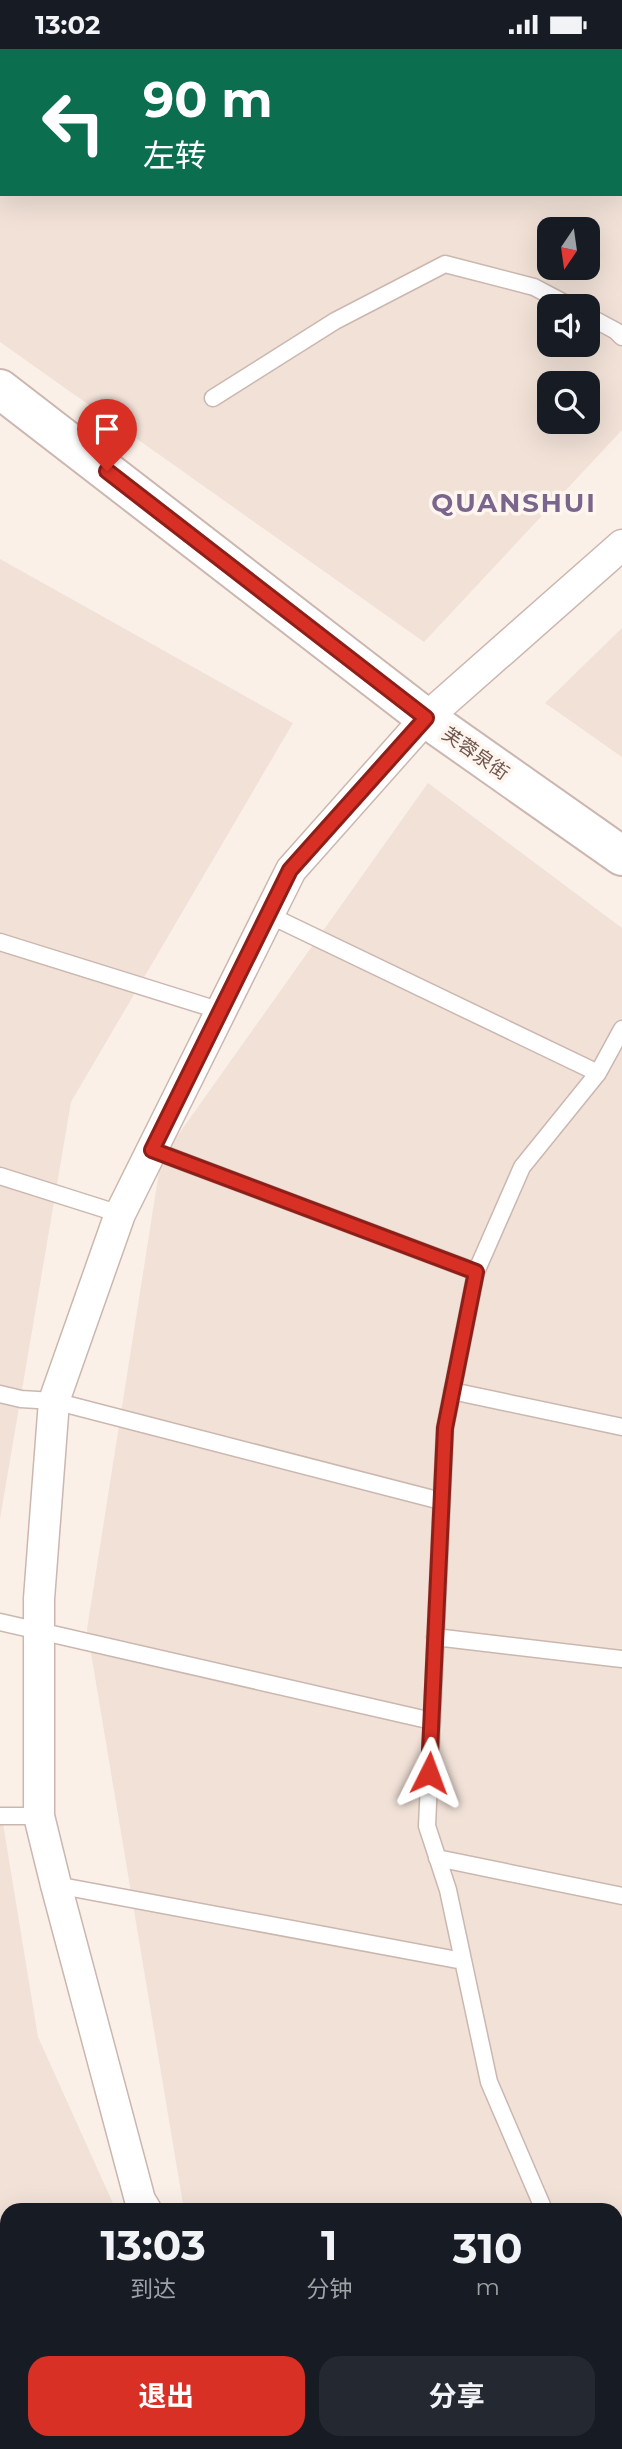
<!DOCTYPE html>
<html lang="zh">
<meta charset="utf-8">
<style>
:root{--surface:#171b24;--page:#242831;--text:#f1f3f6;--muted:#9ea1a6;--accent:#d93025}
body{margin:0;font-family:Montserrat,"Noto Sans SC",sans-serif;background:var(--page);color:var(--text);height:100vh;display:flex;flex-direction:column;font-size:26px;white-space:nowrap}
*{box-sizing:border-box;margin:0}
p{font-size:23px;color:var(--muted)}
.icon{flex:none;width:38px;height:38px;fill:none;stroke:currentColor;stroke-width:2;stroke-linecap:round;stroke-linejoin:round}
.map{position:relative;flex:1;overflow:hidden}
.details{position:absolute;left:0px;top:2154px;width:623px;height:247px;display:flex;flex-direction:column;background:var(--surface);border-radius:21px 21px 0 0;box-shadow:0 7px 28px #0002}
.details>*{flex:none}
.top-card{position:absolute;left:0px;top:0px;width:623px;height:147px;box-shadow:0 7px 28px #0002;background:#0b6e4f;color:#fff;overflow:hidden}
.needle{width:46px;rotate:193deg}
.buttons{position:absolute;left:537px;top:168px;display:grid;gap:14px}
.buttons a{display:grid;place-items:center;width:63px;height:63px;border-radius:14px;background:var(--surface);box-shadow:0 7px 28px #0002;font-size:35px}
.pin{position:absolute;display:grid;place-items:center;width:60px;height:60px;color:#fff;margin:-72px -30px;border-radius:50% 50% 50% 0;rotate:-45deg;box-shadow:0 0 7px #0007}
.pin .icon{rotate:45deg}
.me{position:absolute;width:77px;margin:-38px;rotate:3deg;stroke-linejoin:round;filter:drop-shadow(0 0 5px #0008)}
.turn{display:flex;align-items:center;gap:24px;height:147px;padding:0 28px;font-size:32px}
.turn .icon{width:91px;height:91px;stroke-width:2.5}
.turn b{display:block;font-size:49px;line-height:60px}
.eta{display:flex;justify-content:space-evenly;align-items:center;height:119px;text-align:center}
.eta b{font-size:42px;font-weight:700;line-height:49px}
.button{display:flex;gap:14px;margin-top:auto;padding:14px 28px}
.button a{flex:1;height:80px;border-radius:21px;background:var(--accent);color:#fff;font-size:28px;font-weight:700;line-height:80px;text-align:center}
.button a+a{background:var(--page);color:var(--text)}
.status{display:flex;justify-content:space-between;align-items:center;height:49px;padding:0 35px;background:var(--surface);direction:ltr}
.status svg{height:19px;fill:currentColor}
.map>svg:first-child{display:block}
.residential{fill:#f1e1d7;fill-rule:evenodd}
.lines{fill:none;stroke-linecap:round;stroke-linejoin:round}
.service-casing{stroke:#cbb7af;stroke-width:19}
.minor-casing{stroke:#cbb7af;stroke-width:33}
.tertiary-casing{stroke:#cbb7af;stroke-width:42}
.service{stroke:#fff;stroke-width:16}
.minor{stroke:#fff;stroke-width:30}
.tertiary{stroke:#fff;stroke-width:38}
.route-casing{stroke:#8d1f18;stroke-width:18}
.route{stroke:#d93025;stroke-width:12}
.labels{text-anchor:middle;stroke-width:7;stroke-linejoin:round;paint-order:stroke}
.street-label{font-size:19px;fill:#71564f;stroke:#fdf5ee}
.district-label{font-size:26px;font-weight:bold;letter-spacing:2px;fill:#7a668d;stroke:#fdf5ee}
</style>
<div class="status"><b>13:02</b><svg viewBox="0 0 49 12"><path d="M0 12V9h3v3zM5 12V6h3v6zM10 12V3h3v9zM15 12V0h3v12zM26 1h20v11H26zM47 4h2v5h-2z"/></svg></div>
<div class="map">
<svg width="622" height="2400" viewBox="0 0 622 2400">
<rect width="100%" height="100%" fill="#faf0e8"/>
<path class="residential" d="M 57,0 L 622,0 L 622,381 L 424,593 L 0,293 L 0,108 L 2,105 L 2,145 L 621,145 L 621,2 L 56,2 ZM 550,180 L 588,180 L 588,219 L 550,219 ZM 550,257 L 588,257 L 588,296 L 550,296 ZM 550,334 L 588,334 L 588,373 L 550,373 Z
M 0,510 L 293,674 L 71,1053 L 0,1470 Z
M 622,579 L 622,708 L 545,654 Z
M 428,734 L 622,879 L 622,2400 L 309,2400 L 304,2394 L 616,2394 L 616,2161 L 184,2161 L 87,1580 L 161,1110 Z
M 0,1756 L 38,1988 L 116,2161 L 7,2161 L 7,2394 L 220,2394 L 222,2400 L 0,2400 Z"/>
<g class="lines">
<g class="service-casing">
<path id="service" d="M 322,2 L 322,0
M 588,267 L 616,282 L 622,288
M 213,349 L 335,272 L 445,215 L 534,238 L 570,257
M 269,866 L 598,1024
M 0,893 L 221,962
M 152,1101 L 476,1223
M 0,1127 L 120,1165
M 452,1342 L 622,1378
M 0,1345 L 21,1350 L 54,1352 L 441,1452
M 0,1573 L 432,1672
M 435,1588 L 622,1610
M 0,1767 L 39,1767
M 437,1809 L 622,1847
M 56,1836 L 463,1912
M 544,2161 L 489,2033 L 448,1841 L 427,1777 L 445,1379 L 476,1223 L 522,1118 L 598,1024 L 622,980
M 0,2287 L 7,2286
M 616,2324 L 622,2324"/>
</g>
<g class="minor-casing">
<path id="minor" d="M 146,2161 L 140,2151 L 56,1836 L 39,1767 L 39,1550 L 54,1352 L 120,1165 L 291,821 L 426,669 L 622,496
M 274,2394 L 278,2400"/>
</g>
<g class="tertiary-casing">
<path id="tertiary" d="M 0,340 L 426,669 L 622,807"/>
</g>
<use href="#service" class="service"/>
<use href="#minor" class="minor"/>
<use href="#tertiary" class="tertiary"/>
</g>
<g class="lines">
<g class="route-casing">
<path id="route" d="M 107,422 L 426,669 L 290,821 L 152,1101 L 476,1223 L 445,1379 L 429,1724"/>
</g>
<use href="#route" class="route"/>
</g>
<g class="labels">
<g class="street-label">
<text transform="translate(476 704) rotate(35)" y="7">芙蓉泉街</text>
</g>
<g class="district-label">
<text x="514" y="463">QUANSHUI</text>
</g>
</g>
</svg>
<div class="buttons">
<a><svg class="needle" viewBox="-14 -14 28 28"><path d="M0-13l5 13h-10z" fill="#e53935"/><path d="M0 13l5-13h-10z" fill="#9ea1a6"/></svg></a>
<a><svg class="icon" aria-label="sound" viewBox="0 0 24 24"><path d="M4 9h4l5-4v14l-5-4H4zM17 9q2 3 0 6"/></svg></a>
<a><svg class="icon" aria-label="search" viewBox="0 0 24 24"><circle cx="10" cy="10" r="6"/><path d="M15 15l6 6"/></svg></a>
</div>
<div class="pin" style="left:107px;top:422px;background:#d93025"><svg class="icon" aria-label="arrive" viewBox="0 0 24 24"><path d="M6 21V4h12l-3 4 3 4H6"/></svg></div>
<svg class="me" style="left:429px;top:1724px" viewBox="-20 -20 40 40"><path d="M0-17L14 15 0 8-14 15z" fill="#d93025" stroke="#fff" stroke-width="4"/></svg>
<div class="top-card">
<div class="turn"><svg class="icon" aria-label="left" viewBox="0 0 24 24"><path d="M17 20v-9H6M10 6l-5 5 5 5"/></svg><div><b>90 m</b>左转</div></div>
</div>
<section class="details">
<div class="eta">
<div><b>13:03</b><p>到达</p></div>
<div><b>1</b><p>分钟</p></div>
<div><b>310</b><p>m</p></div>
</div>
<div class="button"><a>退出</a><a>分享</a></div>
</section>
</div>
